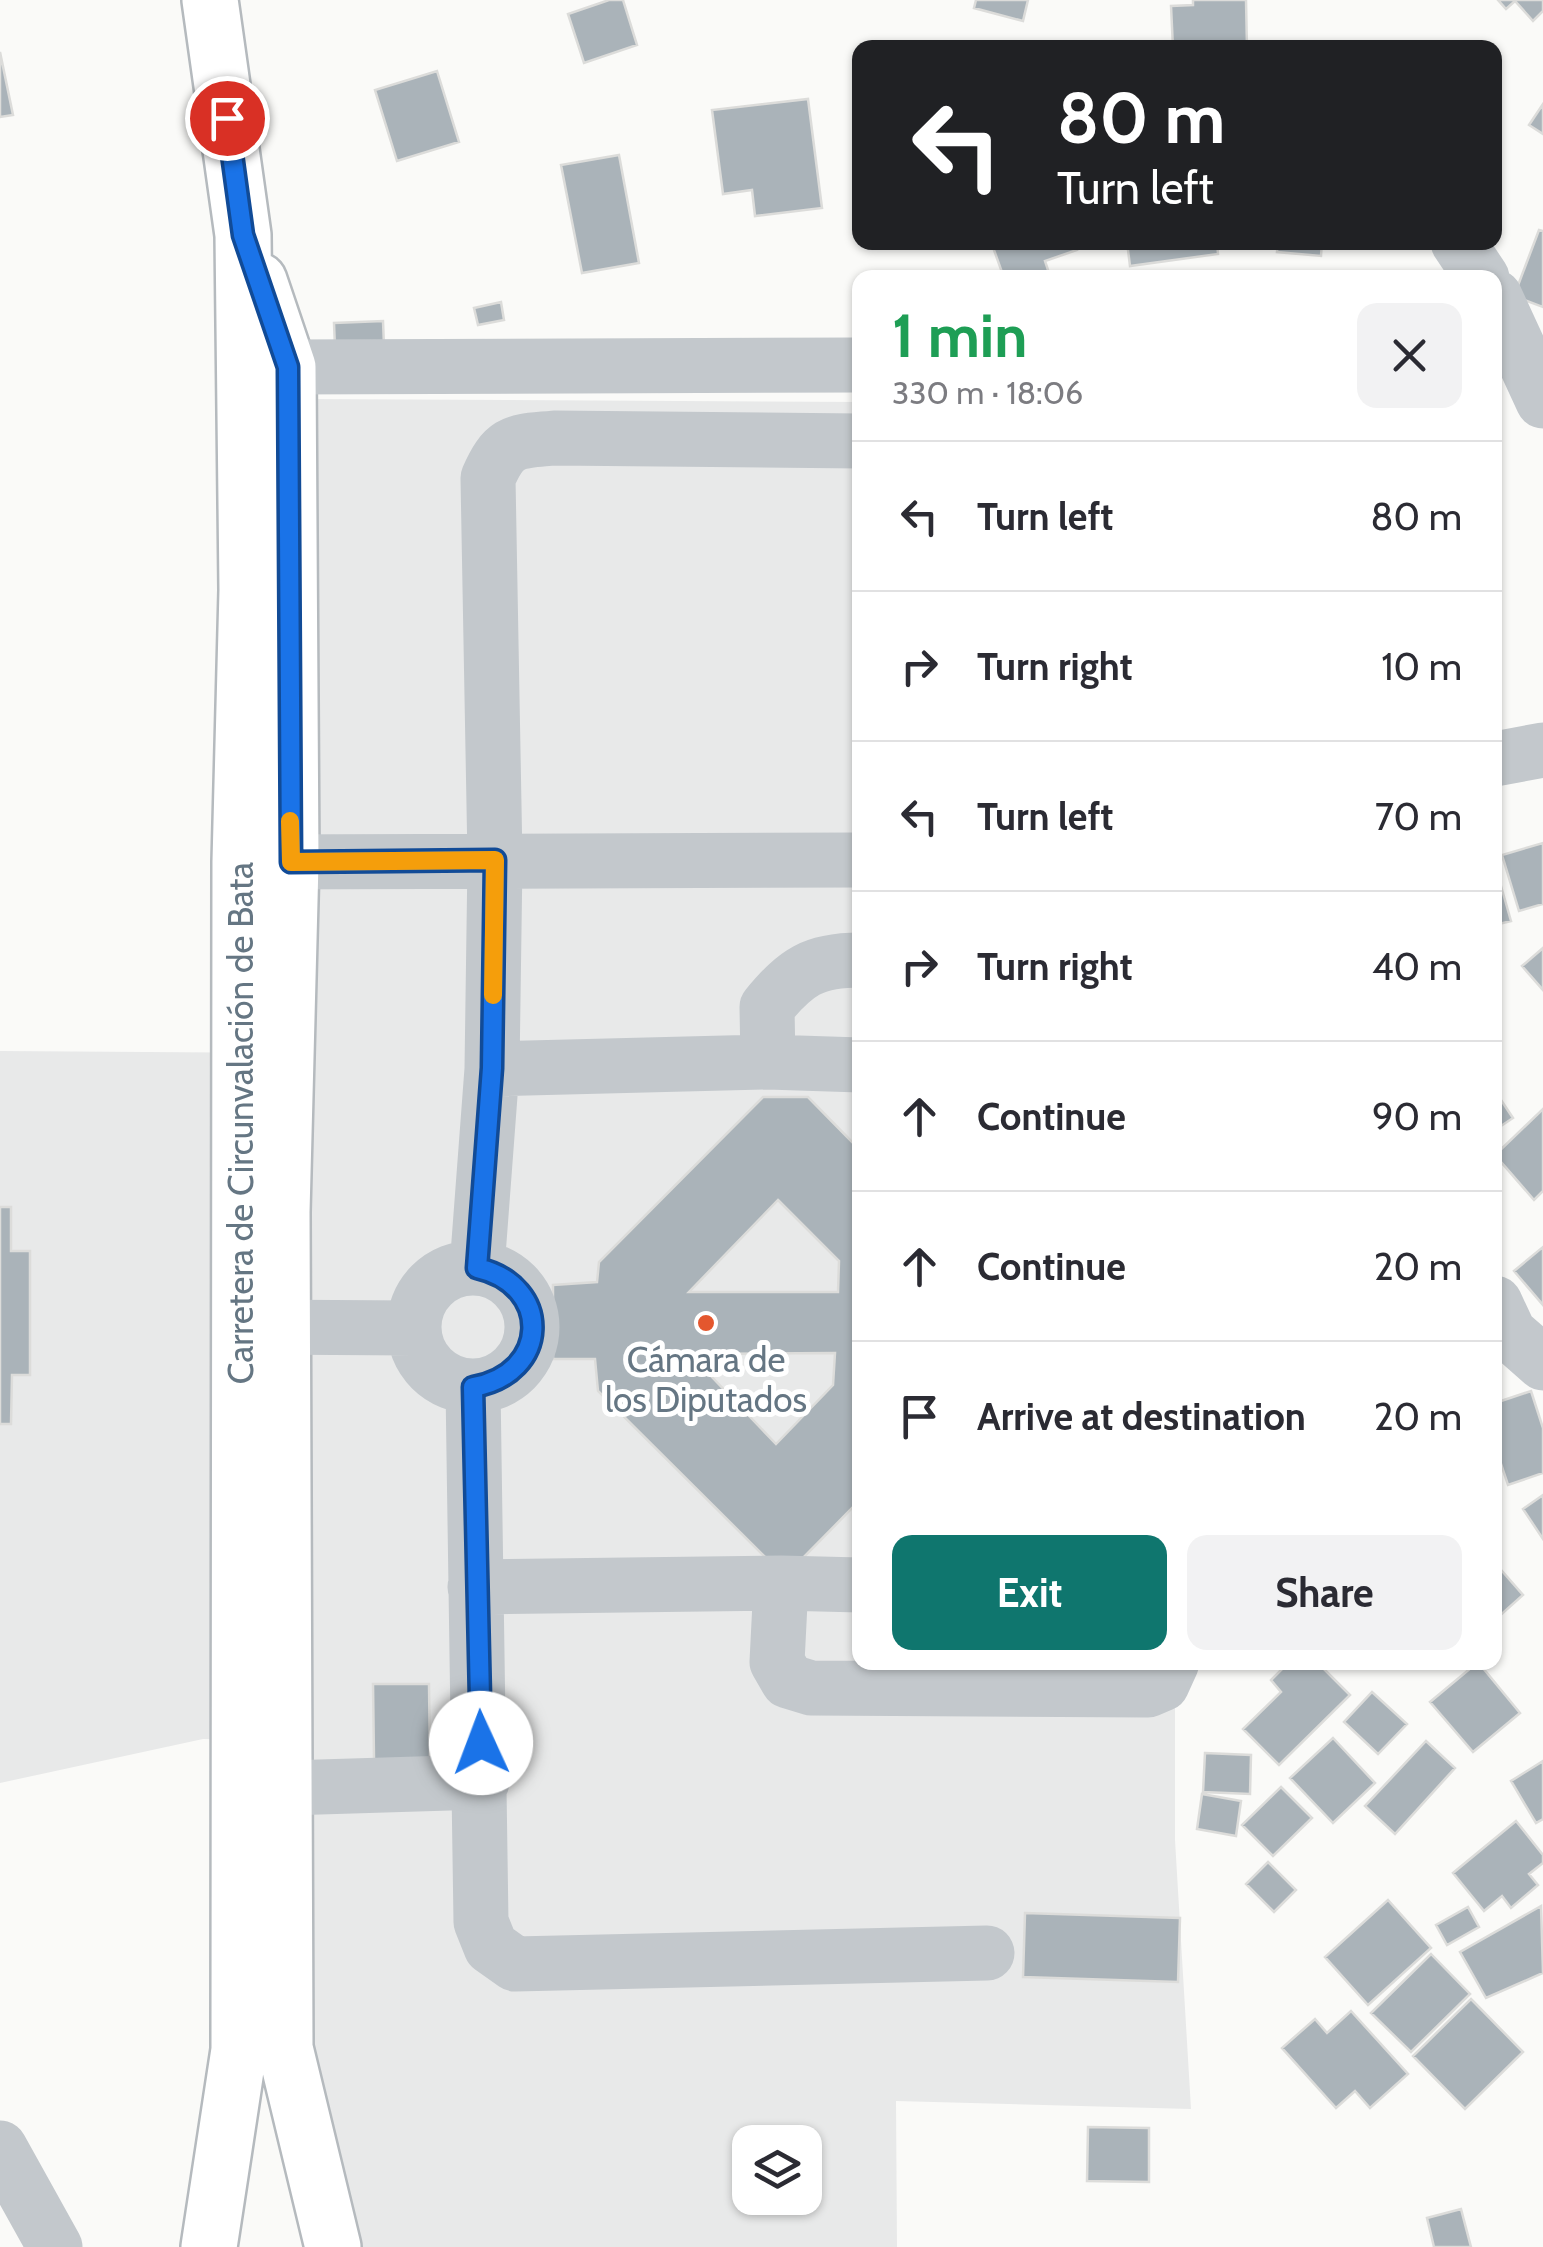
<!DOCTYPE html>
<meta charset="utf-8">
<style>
:root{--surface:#fff;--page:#f2f2f3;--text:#2b2b33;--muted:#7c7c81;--line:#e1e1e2;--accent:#0f766e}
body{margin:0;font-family:Cabin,sans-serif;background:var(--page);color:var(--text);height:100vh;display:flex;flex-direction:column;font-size:38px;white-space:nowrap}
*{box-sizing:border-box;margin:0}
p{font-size:32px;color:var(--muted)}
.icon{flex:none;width:55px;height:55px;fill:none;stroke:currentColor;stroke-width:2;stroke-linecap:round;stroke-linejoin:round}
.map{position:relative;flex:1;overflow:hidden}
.sheet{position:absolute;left:852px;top:270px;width:650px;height:1400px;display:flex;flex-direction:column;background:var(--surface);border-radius:20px;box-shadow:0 2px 8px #0004}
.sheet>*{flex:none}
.hud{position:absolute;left:852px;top:40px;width:650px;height:210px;border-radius:20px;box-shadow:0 2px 8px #0004;background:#202124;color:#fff;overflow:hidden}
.fabs{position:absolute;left:732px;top:2125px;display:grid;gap:20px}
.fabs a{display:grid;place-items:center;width:90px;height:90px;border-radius:20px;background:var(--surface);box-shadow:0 2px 8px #0004;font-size:50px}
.pin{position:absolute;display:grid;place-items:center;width:85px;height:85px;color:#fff;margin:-42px;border:5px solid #fff;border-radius:50%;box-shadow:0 2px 10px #0007}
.me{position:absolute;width:110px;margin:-55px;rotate:358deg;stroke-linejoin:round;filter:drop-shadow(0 0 8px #0008)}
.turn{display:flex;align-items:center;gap:35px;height:210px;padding:0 40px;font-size:45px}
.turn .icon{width:130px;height:130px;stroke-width:2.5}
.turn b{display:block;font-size:70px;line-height:85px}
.round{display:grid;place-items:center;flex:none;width:105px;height:105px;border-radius:20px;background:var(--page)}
.headline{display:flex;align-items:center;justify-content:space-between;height:170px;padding:0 40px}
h1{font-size:60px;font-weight:700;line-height:75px;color:#1e9e55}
.action{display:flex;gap:20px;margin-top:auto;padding:20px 40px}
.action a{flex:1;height:115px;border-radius:20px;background:var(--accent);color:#fff;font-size:40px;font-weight:700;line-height:115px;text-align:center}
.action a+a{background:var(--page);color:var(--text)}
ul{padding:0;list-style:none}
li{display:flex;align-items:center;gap:30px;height:150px;padding:0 40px;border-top:2px solid var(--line)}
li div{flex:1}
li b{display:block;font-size:38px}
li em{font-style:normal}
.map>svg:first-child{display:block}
.built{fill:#e8e9e9;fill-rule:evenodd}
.building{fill:#aab3b9;stroke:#dcdcda;stroke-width:2.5;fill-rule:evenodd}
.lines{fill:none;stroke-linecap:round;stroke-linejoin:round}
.major-casing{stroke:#b5babe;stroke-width:60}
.minor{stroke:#c3c8cc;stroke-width:55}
.major{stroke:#fff;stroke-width:55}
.route-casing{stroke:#114b97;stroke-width:25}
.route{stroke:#1a73e8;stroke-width:18}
.slow{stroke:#f59e0b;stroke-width:18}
.poi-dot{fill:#e4572e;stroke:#fff;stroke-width:4}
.labels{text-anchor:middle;stroke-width:10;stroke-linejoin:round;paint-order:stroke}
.street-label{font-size:35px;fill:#657683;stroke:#fff}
.poi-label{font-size:35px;fill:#657683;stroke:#fff}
</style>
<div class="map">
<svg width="1543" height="2247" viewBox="0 0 1543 2247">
<rect width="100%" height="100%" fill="#fafaf8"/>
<path class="built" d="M 306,399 L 860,402 L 860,1662 L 1175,1663 L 1175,1840 L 1191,2109 L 896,2101 L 897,2247 L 351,2247 L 311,2039 L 310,1741 L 203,1739 L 0,1783 L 0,1051 L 313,1053 ZM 750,2142 L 805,2142 L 805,2198 L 750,2198 Z"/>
<path class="building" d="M 609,0 L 623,0 L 637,45 L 584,63 L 568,14 Z
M 976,0 L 1028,0 L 1023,21 L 974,8 Z
M 1193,0 L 1246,0 L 1247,48 L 1173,48 L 1171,6 L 1193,5 Z
M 1498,0 L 1543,0 L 1543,11 L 1533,21 L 1515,1 L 1506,9 Z
M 0,52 L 13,115 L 0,117 Z
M 437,71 L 459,142 L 397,161 L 375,90 Z
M 808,99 L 822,208 L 755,216 L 752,190 L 723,194 L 712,110 Z
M 1543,104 L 1543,134 L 1529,125 Z
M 619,155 L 639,263 L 582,273 L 561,165 Z
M 1539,230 L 1543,231 L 1543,307 L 1514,296 Z
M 1007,242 L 1075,242 L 1077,250 L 1045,261 L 1049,273 L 1004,278 L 994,250 Z
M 1127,242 L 1217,242 L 1218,254 L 1130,266 Z
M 1278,242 L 1322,242 L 1321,256 L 1277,252 Z
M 501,302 L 504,320 L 478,325 L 474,308 Z
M 383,321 L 384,346 L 335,348 L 334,323 Z
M 1543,843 L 1543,904 L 1519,911 L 1502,855 Z
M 1495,865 L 1511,921 L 1495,925 Z
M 1543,948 L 1543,990 L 1522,966 Z
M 1495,1091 L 1513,1118 L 1495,1130 Z
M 763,1097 L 808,1097 L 860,1150 L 860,1500 L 801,1560 L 765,1557 L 598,1391 L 595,1359 L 553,1359 L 553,1285 L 597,1282 L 599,1262 ZM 778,1200 L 839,1261 L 838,1292 L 689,1292 ZM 835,1353 L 833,1385 L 776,1444 L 690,1354 Z
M 1543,1109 L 1543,1191 L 1534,1200 L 1495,1155 Z
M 0,1207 L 11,1207 L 11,1251 L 30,1251 L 30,1375 L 12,1375 L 11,1424 L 0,1424 Z
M 1543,1247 L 1543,1305 L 1514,1271 Z
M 1531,1391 L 1543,1428 L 1543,1473 L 1508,1485 L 1495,1446 L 1495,1403 Z
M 1543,1495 L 1543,1539 L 1523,1509 Z
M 1495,1563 L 1523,1595 L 1495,1620 Z
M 1289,1662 L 1317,1662 L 1350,1695 L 1279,1765 L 1243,1729 L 1281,1692 L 1271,1680 Z
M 1478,1662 L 1520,1713 L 1473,1752 L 1430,1702 Z
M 373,1684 L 429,1684 L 430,1760 L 374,1760 Z
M 1372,1692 L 1407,1724 L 1378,1754 L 1344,1722 Z
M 1333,1738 L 1375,1783 L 1333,1823 L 1290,1778 Z
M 1426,1741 L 1455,1768 L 1395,1834 L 1365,1806 Z
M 1205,1753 L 1251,1755 L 1250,1794 L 1203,1792 Z
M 1543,1761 L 1543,1819 L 1536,1823 L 1511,1781 Z
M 1281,1787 L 1312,1818 L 1273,1856 L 1242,1825 Z
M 1202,1794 L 1241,1801 L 1236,1836 L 1197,1829 Z
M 1516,1821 L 1543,1855 L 1543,1863 L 1529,1874 L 1538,1885 L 1511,1908 L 1502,1896 L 1484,1911 L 1453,1873 Z
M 1268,1862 L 1296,1890 L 1274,1912 L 1246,1884 Z
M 1388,1900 L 1431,1948 L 1368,2005 L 1325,1957 Z
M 1541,1906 L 1543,1973 L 1486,1998 L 1460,1952 Z
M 1468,1907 L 1479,1927 L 1447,1945 L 1436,1925 Z
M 1025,1913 L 1180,1918 L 1178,1982 L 1023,1977 Z
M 1431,1954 L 1470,1994 L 1411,2052 L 1371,2013 Z
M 1471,1999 L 1523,2052 L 1465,2109 L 1413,2056 Z
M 1351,2011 L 1408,2074 L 1370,2108 L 1355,2091 L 1336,2108 L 1282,2048 L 1315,2019 L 1327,2033 Z
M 1088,2127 L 1149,2128 L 1149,2182 L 1087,2181 Z
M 1461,2209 L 1471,2247 L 1434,2247 L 1427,2218 Z"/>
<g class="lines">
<g class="major-casing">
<path id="major" d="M 259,281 L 288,367 L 291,862 L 282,1212 L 285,2048 L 333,2247
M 209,2247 L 239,2050 L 240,862 L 247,590 L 243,235 L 210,0"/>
</g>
<path class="minor" d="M 1458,242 L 1482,278
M 1495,297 L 1543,401
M 288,367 L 860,365
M 1495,759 L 1543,750
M 243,862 L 860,860
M 768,1062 L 860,1065
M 492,1069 L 768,1062 L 767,1007 C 796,972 813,960 860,960
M414 1327a59 59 0 1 1 118 0a59 59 0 1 1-118 0Z
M 477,1268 L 492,1069 L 495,860 L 488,478 C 505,439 515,442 554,438 L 860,441
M 1495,1303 L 1509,1333 L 1543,1363
M 241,1327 L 414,1328
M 473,1387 L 481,1922 L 491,1947 L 515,1964 L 987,1953
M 781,1583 L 860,1585
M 475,1587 L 781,1583 L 777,1662 L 788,1681 L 811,1688 L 1148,1690 L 1162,1684 L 1172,1662
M 287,1788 L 482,1782
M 0,2148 L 55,2247"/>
<use href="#major" class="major"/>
</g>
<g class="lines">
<g class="route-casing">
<path id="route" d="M 227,118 L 243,235 L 288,367 L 291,862 L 495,860 L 492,1068 L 477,1268 C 553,1285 550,1374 473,1387 L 481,1743"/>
</g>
<use href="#route" class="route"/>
<path class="slow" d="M 290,821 L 291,862 L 495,860 L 493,995"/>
</g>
<circle class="poi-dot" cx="706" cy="1323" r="10"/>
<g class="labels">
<g class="street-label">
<text transform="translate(241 1123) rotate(-90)" y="12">Carretera de Circunvalación de Bata</text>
</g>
<g class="poi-label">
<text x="706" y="1372">Cámara de<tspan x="706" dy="40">los Diputados</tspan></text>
</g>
</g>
</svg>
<div class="fabs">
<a><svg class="icon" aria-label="layers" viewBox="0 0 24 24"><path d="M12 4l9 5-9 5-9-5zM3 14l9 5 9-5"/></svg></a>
</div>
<div class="pin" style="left:227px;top:118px;background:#d93025"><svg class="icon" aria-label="arrive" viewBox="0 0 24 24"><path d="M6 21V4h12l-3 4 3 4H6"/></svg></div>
<svg class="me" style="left:481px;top:1743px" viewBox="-20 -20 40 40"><circle r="19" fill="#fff"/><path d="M0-13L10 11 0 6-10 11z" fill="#1a73e8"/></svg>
<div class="hud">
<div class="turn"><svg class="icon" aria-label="left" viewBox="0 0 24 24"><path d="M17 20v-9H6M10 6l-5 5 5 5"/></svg><div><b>80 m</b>Turn left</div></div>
</div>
<section class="sheet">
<div class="headline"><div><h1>1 min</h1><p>330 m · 18:06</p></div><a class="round"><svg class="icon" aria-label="close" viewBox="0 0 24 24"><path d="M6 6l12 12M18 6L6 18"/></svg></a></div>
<ul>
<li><svg class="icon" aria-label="left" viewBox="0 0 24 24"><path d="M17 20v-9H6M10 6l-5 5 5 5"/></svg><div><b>Turn left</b></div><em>80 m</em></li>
<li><svg class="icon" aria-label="right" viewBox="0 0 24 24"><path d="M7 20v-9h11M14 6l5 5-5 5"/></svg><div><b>Turn right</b></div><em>10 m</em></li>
<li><svg class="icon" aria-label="left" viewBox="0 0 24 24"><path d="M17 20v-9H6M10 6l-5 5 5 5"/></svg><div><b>Turn left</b></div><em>70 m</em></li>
<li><svg class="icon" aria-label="right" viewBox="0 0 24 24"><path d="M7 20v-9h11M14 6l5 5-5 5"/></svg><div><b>Turn right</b></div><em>40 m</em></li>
<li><svg class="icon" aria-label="ahead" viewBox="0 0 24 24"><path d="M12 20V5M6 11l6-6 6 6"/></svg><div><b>Continue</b></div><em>90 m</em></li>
<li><svg class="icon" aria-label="ahead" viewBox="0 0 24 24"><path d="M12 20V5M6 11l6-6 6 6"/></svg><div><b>Continue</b></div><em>20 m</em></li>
<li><svg class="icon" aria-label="arrive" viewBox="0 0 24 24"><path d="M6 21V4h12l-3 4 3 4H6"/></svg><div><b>Arrive at destination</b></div><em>20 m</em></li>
</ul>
<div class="action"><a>Exit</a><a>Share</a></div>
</section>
</div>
